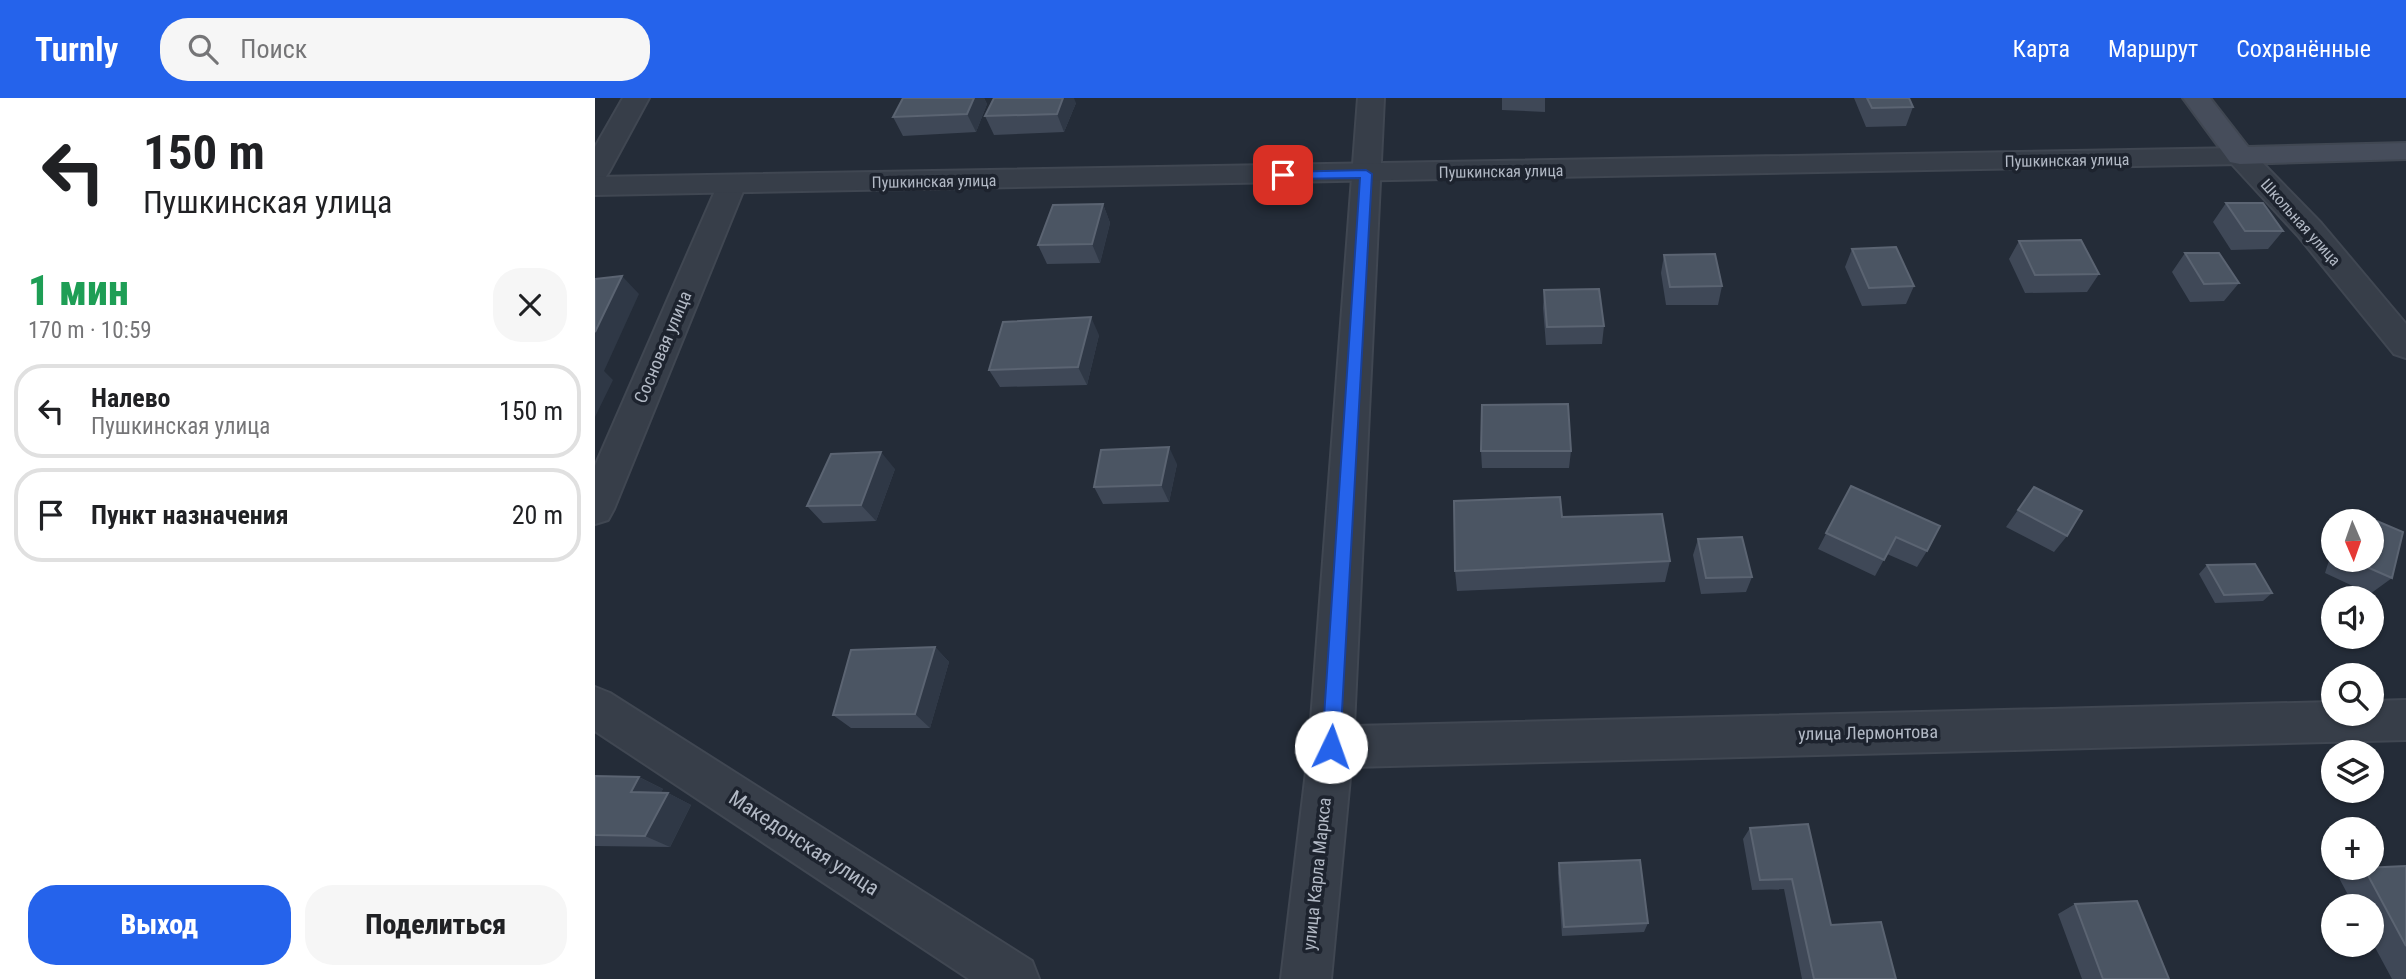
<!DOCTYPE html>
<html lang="ru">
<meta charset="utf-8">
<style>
:root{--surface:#fff;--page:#f6f6f6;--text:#202124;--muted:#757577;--line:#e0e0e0;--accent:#2563eb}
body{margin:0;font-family:"Roboto Condensed",sans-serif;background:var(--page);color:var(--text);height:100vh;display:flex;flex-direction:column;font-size:26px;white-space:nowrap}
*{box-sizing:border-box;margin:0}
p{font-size:23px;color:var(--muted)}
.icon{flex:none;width:38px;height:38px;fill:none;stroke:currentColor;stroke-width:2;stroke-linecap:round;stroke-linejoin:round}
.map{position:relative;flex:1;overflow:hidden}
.sheet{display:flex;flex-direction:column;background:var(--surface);width:595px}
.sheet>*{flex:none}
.hud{background:#fff;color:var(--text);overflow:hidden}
.needle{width:46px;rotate:178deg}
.fabs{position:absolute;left:1726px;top:411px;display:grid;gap:14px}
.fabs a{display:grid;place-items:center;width:63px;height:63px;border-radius:50%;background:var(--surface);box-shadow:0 2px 5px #0004;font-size:35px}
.pin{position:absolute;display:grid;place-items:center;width:60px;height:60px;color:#fff;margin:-30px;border-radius:14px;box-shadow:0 4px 10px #0006}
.me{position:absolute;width:77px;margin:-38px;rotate:3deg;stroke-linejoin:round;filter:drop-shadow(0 0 5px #0008)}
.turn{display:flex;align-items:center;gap:24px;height:147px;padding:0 28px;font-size:32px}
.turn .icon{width:91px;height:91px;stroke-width:2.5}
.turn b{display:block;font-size:49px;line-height:60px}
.round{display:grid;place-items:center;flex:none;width:74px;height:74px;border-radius:28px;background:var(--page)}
.summary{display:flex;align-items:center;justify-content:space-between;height:119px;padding:0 28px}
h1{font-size:42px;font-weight:800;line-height:52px;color:#1e9e55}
.action{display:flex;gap:14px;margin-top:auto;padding:14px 28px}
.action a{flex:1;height:80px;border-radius:28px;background:var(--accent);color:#fff;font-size:28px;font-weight:800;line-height:80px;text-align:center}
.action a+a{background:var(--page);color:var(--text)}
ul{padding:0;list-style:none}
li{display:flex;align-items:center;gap:21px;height:94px;margin:0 14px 10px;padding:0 14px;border:4px solid var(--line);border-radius:28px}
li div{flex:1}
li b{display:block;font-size:26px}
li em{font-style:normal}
header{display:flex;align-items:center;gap:42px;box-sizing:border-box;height:98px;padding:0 35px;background:var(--accent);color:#fff}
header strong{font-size:33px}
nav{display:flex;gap:38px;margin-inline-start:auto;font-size:24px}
.search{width:490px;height:63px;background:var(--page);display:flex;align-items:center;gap:18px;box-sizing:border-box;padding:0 24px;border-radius:28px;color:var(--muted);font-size:26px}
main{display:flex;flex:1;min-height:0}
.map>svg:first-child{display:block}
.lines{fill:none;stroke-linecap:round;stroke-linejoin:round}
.minor-casing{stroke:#404752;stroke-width:4}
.tertiary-casing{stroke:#404752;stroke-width:4}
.secondary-casing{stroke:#404752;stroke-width:4}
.minor{fill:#373e49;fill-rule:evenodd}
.tertiary{fill:#373e49;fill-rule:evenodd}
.secondary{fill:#464d5b;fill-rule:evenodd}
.wall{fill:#3f4857}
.shaded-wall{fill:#2f3846}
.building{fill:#4b5563;stroke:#5b6472;stroke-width:2}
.route{fill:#2563eb;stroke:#184099;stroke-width:2}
.labels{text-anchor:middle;stroke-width:7;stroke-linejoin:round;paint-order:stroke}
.far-street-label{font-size:16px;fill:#b2b9c5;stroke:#1d232e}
.street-label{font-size:18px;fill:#b2b9c5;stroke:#1d232e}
.near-street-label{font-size:21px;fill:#b2b9c5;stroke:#1d232e}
</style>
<header>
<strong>Turnly</strong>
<div class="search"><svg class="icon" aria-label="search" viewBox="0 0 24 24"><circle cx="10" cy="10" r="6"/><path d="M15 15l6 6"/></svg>Поиск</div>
<nav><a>Карта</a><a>Маршрут</a><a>Сохранённые</a></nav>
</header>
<main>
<section class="sheet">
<div class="hud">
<div class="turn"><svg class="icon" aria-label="left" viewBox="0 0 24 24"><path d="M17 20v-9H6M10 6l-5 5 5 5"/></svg><div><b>150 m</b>Пушкинская улица</div></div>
</div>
<div class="summary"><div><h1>1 мин</h1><p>170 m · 10:59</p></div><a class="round"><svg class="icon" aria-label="close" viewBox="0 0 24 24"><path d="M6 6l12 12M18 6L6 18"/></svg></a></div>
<ul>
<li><svg class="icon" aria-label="left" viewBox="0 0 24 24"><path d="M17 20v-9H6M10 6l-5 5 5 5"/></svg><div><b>Налево</b><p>Пушкинская улица</p></div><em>150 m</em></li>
<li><svg class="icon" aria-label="arrive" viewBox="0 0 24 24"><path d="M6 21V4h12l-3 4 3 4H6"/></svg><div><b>Пункт назначения</b></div><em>20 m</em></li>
</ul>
<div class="action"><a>Выход</a><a>Поделиться</a></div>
</section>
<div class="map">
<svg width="1811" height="881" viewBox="0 0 1811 881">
<rect width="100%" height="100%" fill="#242c38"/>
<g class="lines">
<g class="minor-casing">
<path id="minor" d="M 28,0 L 54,0 L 14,74 L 10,80 L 0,83 L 0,49 Z
M 763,0 L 789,0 L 759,628 L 1738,604 L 1738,616 L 1776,616 L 1776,603 L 1811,602 L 1811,642 L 756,669 L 736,881 L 686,881 L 714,649 Z
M 1645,50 L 1655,52 L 1726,125 L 1811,226 L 1811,260 L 1799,256 L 1704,139 L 1635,64 L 1631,58 L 1635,52 Z
M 137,77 L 147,80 L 151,86 L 19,411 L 13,422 L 0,426 L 0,368 L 123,86 L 127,80 Z
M 0,589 L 15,595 L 437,863 L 444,881 L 374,881 L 0,633 Z"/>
</g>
<g class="tertiary-casing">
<path id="tertiary" d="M 1645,50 L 1655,52 L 1659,58 L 1655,64 L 1645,66 L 0,97 L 0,79 Z"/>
</g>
<g class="secondary-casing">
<path id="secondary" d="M 1588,0 L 1615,0 L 1653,49 L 1811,45 L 1811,61 L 1645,66 L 1635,64 Z"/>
</g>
<use href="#minor" class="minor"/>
<use href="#tertiary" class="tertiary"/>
<use href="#secondary" class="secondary"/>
</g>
<path class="wall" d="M 308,0 L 389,0 L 392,6 L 381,34 L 308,38 L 298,19 Z
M 907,0 L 950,0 L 950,14 L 907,12 Z
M 1259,0 L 1314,0 L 1318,9 L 1311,28 L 1271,29 Z
M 481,5 L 469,34 L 399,37 L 390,18 Z
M 1631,105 L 1688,133 L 1673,151 L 1636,152 L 1618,124 Z
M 508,106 L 515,125 L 505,165 L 452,166 L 443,147 Z
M 1424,143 L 1504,176 L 1492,194 L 1430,195 L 1414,161 Z
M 1257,151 L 1319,188 L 1311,206 L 1267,208 L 1250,169 Z
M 1590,155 L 1644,185 L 1629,203 L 1595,204 L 1577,174 Z
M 1069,157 L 1127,188 L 1123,207 L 1071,207 L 1066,175 Z
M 949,192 L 1009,228 L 1007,246 L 951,247 L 948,210 Z
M 504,237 L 492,287 L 405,289 L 394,272 Z
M 886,353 L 976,353 L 974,370 L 887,370 Z
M 582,366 L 574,404 L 508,406 L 499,389 Z
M 300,371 L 281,423 L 228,425 L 212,408 Z
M 1256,388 L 1332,453 L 1322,469 L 1292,456 L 1280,478 L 1223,451 Z
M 1439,389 L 1472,438 L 1459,454 L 1411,429 Z
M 1763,415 L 1808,434 L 1797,480 L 1775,496 L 1730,475 L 1738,450 L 1738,462 L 1776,462 L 1776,424 L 1753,424 Z
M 967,419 L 1075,463 L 1070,484 L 862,493 L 860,473 Z
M 1103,441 L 1157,479 L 1151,494 L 1106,496 L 1098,457 Z
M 1612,467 L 1677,495 L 1668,503 L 1620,505 L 1604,476 Z
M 340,549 L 354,564 L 335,630 L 256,630 L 238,617 Z
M 0,678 L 44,679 L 68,691 L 66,694 L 73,695 L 96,707 L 75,749 L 0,748 Z
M 1155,730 L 1236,827 L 1301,881 L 1207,881 L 1189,791 L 1157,792 L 1148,741 Z
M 964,765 L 1053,825 L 1049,834 L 967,838 L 963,775 Z
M 1811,768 L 1811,881 L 1797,881 L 1776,842 L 1776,808 L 1759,808 L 1744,780 L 1769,770 Z
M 1480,806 L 1574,881 L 1487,881 L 1463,816 Z"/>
<path class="shaded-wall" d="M 379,0 L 389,0 L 392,6 L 381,34 L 372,16 Z
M 468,0 L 479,0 L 481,5 L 469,34 L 462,16 Z
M 508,106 L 515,125 L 505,165 L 497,146 Z
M 27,178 L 44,196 L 9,273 L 18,282 L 0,319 L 0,234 Z
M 496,219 L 504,237 L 492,287 L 483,269 Z
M 574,349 L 582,366 L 574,404 L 566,387 Z
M 286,354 L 300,371 L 281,423 L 266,407 Z
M 340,549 L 354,564 L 335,630 L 320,616 Z
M 44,679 L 68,691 L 60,706 L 36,694 Z
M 73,695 L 96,707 L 75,749 L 50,738 Z"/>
<path class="building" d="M 308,0 L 379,0 L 372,16 L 298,19 Z
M 399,0 L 468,0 L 462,16 L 390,18 Z
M 1272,0 L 1314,0 L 1318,9 L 1277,10 Z
M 1631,105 L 1668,105 L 1688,133 L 1650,133 Z
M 508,106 L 497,146 L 443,147 L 458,107 Z
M 1486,142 L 1504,176 L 1440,177 L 1424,143 Z
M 1301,149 L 1319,188 L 1274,190 L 1257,151 Z
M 1590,155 L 1624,155 L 1644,185 L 1609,186 Z
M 1120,156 L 1127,188 L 1075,189 L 1069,157 Z
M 27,178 L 0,234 L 0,181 Z
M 1004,191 L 1009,228 L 952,229 L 949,192 Z
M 496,219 L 483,269 L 394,272 L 408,224 Z
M 973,306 L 976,353 L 886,353 L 887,307 Z
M 574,349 L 566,387 L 499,389 L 506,352 Z
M 286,354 L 266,407 L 212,408 L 236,356 Z
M 1256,388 L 1345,428 L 1332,453 L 1301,439 L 1289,462 L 1231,435 Z
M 1439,389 L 1487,413 L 1472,438 L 1423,412 Z
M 965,399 L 967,419 L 1067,416 L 1075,463 L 860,473 L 859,403 Z
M 1763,415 L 1808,434 L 1797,480 L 1756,462 L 1776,462 L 1776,424 L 1761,424 Z
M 1147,439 L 1157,479 L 1111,480 L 1103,441 Z
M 1660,466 L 1677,495 L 1629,497 L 1612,467 Z
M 340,549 L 320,616 L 238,617 L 256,552 Z
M 0,678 L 44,679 L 36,694 L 73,695 L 50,738 L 0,737 Z
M 1213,726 L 1236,827 L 1286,824 L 1301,881 L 1219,881 L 1197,781 L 1165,782 L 1155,730 Z
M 1045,762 L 1053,825 L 969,829 L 964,765 Z
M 1811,768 L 1811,848 L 1769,770 Z
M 1542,803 L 1574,881 L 1508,881 L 1480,806 Z"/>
<path class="route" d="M 771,72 L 777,76 L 745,649 L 742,655 L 736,657 L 729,655 L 727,649 L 765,80 L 688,81 L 683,77 L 688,74 Z"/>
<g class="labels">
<g class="far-street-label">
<text transform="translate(1472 62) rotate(-1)" y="6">Пушкинская улица</text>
<text transform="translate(906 73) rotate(-1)" y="6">Пушкинская улица</text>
<text transform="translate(339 83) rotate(-1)" y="6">Пушкинская улица</text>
<text transform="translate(1706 124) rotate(48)" y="6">Школьная улица</text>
</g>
<g class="street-label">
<text transform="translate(68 249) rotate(-67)" y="6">Сосновая улица</text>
<text transform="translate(1273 635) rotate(-1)" y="6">улица Лермонтова</text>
<text transform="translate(722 776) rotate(-84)" y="6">улица Карла Маркса</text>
</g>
<g class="near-street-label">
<text transform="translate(209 745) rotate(33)" y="7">Македонская улица</text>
</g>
</g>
</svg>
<div class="fabs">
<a><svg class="needle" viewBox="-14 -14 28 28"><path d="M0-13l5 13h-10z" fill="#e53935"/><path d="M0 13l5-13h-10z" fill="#757577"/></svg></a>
<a><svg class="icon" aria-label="sound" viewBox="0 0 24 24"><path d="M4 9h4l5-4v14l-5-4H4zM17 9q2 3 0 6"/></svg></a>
<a><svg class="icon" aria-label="search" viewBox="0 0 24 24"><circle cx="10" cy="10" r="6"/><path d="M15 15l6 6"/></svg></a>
<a><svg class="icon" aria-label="layers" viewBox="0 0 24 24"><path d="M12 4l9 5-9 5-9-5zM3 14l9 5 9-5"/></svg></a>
<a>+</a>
<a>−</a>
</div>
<div class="pin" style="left:688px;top:77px;background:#d93025"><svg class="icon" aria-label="arrive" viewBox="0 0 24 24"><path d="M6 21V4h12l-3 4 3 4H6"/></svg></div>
<svg class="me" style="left:736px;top:649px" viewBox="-20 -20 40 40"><circle r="19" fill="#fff"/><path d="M0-13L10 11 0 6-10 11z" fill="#2563eb"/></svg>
</div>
</main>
